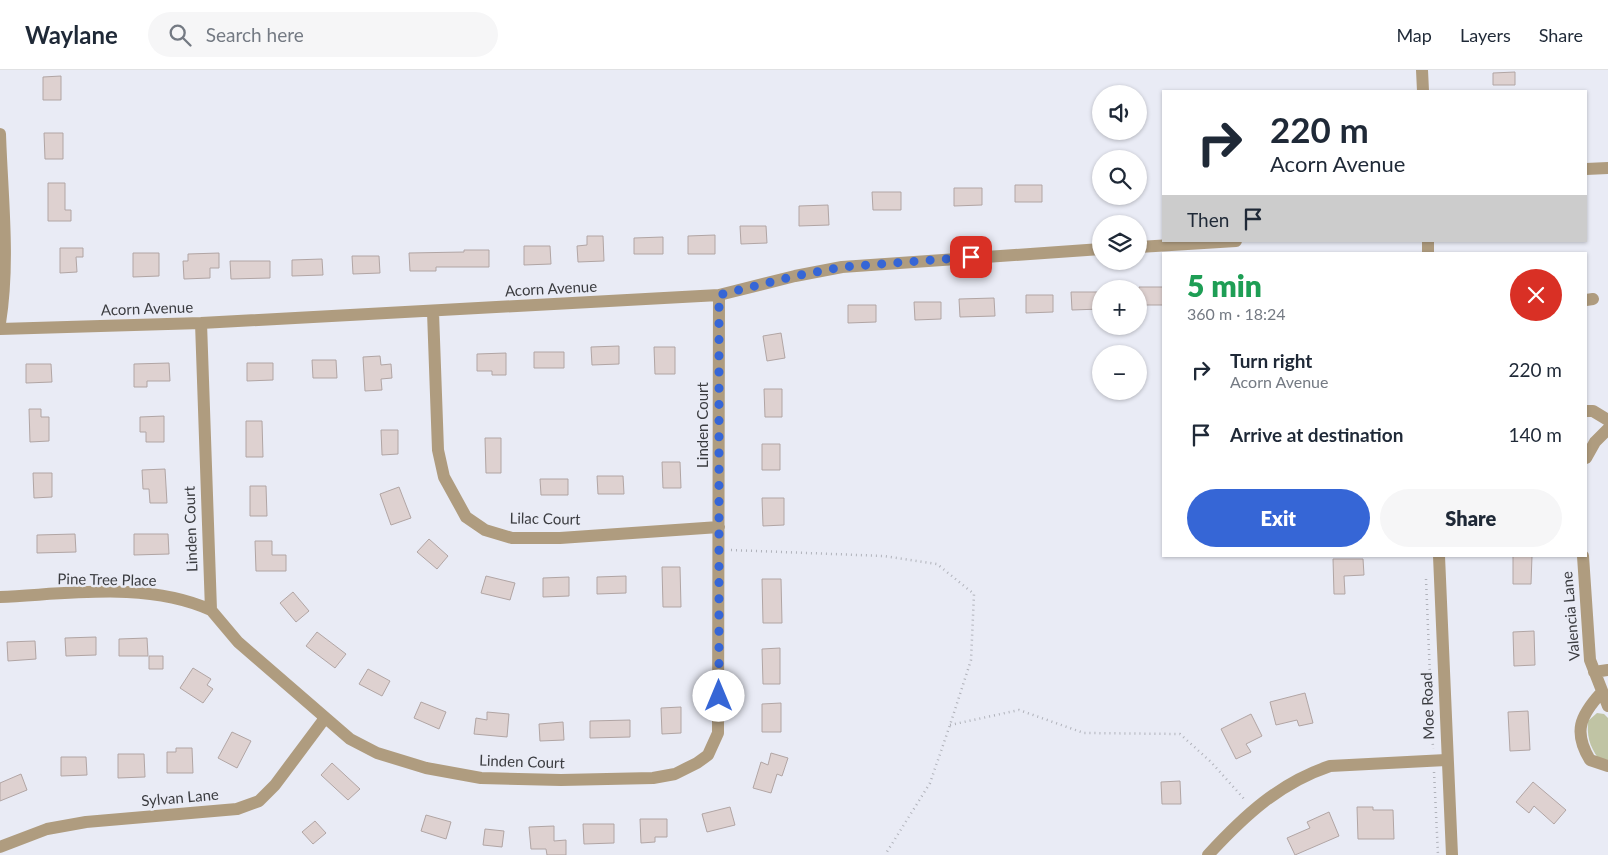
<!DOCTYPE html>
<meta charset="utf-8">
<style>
:root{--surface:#fff;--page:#f6f6f7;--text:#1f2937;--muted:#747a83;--line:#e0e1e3;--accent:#3666d6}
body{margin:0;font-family:Lato,sans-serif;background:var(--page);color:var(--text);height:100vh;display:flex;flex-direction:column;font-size:19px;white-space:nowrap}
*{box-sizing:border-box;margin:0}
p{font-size:16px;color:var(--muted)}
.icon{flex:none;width:28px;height:28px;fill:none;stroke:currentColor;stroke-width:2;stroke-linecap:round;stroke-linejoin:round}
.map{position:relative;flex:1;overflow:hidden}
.drawer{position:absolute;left:1162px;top:182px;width:425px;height:305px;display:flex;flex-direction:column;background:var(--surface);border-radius:0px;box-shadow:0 1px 4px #0004}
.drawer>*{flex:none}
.guide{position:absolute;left:1162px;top:20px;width:425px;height:152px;border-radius:0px;box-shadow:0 1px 4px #0004;background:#fff;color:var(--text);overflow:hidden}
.fabs{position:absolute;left:1092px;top:15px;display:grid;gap:10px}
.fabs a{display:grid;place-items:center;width:55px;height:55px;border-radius:50%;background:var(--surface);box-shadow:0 1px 4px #0004;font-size:25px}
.pin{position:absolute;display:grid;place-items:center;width:42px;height:42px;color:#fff;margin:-21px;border-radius:10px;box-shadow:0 2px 8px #0006}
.me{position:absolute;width:55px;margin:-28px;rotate:0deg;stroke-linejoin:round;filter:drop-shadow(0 0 4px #0008)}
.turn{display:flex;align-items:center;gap:18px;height:105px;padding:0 25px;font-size:22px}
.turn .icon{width:65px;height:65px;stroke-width:2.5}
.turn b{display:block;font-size:35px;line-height:42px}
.then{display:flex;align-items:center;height:48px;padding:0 25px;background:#0003;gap:10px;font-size:19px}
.round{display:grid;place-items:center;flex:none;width:52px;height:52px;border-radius:26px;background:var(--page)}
.head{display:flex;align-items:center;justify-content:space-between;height:85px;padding:0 25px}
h1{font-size:30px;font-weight:800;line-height:38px;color:#1e9e55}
.action{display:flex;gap:10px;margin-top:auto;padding:10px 25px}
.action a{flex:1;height:58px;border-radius:30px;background:var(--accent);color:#fff;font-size:20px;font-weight:800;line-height:58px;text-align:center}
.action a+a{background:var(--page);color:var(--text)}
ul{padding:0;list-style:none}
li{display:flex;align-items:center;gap:15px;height:65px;padding:0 25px}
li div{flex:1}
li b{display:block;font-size:19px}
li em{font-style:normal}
header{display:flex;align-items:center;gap:30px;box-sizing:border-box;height:70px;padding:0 25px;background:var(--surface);border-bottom:1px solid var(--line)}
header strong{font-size:24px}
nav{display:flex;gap:28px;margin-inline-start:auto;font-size:18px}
.search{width:350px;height:45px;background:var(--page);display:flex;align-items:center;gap:12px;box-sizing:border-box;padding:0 18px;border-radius:28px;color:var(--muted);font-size:19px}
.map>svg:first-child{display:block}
.green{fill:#c0c4a4}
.building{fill:#ded1d0;stroke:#b1a5a4}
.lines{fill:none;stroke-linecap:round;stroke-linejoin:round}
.path{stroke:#b0b2ba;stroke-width:2.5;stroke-dasharray:1 4;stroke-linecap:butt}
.minor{stroke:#af9c7f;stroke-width:12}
.route{stroke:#3666d6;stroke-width:9;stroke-dasharray:0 16.2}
.labels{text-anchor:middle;stroke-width:5;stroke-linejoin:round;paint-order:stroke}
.street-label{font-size:15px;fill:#3b3c40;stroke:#e9ebf5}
</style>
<header>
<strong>Waylane</strong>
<div class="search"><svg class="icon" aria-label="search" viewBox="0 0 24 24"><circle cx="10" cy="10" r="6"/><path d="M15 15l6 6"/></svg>Search here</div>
<nav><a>Map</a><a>Layers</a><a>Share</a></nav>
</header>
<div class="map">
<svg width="1608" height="785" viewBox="0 0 1608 785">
<rect width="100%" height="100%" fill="#e9ebf5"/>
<path class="green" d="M 1597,643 L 1604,644 L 1608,648 L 1608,690 L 1598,688 C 1589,675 1587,666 1588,651 Z"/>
<path class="building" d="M 1515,2 L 1515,15 L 1493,15 L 1493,3 Z
M 61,6 L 61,30 L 43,30 L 43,7 Z
M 44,63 L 63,63 L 63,89 L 45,89 Z
M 48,113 L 65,113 L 65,140 L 71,140 L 71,151 L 48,151 Z
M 1015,115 L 1042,115 L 1042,132 L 1015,132 Z
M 954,118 L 982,118 L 982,135 L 954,136 Z
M 872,122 L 901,122 L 901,140 L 873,140 Z
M 828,135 L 829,155 L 799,156 L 799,136 Z
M 740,156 L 766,156 L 767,173 L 741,174 Z
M 715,165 L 715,184 L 688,184 L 688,166 Z
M 587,166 L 603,166 L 604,191 L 578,192 L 577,176 L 587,175 Z
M 663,167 L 663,184 L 634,184 L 634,168 Z
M 524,176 L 550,176 L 551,194 L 524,195 Z
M 60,178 L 83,178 L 83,187 L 76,187 L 77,202 L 60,203 Z
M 464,180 L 489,180 L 489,197 L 436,197 L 436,201 L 410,201 L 409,183 L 464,182 Z
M 133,183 L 159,183 L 159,206 L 133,207 Z
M 219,183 L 219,198 L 210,198 L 210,208 L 184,209 L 183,191 L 188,191 L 188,184 Z
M 352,186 L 379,186 L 380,203 L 353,204 Z
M 322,189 L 323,205 L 292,206 L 292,190 Z
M 230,191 L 270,191 L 270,208 L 231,209 Z
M 1139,217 L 1163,217 L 1164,235 L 1139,235 Z
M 1071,222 L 1101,222 L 1101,239 L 1072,240 Z
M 1026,225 L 1053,225 L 1053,242 L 1026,243 Z
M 994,228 L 995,246 L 960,247 L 959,229 Z
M 914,232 L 941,232 L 941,249 L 915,250 Z
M 848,235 L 876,235 L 876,252 L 848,253 Z
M 781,263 L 785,288 L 767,291 L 763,266 Z
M 619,276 L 619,294 L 592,295 L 591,277 Z
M 654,277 L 675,277 L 675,304 L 655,304 Z
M 534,282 L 564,282 L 564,298 L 534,298 Z
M 506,283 L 506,305 L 492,305 L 492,301 L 477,301 L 477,284 Z
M 380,286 L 381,295 L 391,294 L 392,308 L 381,309 L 382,320 L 365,321 L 363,287 Z
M 312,290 L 336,290 L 337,308 L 313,308 Z
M 169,293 L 170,311 L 147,311 L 147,317 L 134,317 L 134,294 Z
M 247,293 L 273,293 L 273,310 L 247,311 Z
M 26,294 L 51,294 L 52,312 L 26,313 Z
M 764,319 L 782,319 L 782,347 L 765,347 Z
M 29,339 L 41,339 L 41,347 L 49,347 L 49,371 L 30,372 Z
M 164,346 L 164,372 L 146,372 L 146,362 L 140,362 L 140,347 Z
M 246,351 L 262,351 L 263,387 L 246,387 Z
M 381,360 L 398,360 L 398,384 L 382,385 Z
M 485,368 L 501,368 L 501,403 L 486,403 Z
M 762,374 L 780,374 L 780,400 L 762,400 Z
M 662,392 L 680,392 L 681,418 L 663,418 Z
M 165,399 L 167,433 L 150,433 L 149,419 L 143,419 L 142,400 Z
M 33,403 L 52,403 L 52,427 L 34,428 Z
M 597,406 L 623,406 L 624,424 L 598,424 Z
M 540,409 L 568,409 L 568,425 L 541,425 Z
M 250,416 L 266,416 L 267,446 L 250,446 Z
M 399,417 L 411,448 L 391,455 L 380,424 Z
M 762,428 L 784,428 L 784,455 L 763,456 Z
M 75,464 L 76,482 L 37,483 L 37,465 Z
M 134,464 L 168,464 L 169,484 L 134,485 Z
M 429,469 L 448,486 L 437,499 L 417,482 Z
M 255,471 L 272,471 L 272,485 L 286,485 L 286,501 L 256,501 Z
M 1513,486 L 1532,486 L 1531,514 L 1513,514 Z
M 1333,489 L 1363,489 L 1364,505 L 1344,506 L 1345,524 L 1334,524 Z
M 662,497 L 680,497 L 681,537 L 663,537 Z
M 486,506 L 515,513 L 510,530 L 481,523 Z
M 626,506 L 626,523 L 597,524 L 597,507 Z
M 569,507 L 569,526 L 543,527 L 543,508 Z
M 762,509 L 781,509 L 782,553 L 763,553 Z
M 293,522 L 309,541 L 296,552 L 280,533 Z
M 1534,561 L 1535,595 L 1514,596 L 1513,562 Z
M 317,562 L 346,584 L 335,598 L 306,576 Z
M 96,567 L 96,585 L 66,586 L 65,568 Z
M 147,568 L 148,586 L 119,586 L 119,569 Z
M 35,571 L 36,589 L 8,591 L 7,572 Z
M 780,578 L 780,614 L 763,614 L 762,579 Z
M 149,586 L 163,586 L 163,599 L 149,599 Z
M 193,598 L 211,609 L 207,615 L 213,619 L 203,633 L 180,618 Z
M 368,599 L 390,611 L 382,626 L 359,614 Z
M 1305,623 L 1313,653 L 1299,656 L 1297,650 L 1276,655 L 1270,632 Z
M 421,632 L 446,642 L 439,659 L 414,648 Z
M 781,633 L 781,662 L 762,662 L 762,634 Z
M 681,637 L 681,663 L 662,664 L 661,638 Z
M 1528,641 L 1530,680 L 1510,681 L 1508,642 Z
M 487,642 L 509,644 L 507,667 L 474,664 L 476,648 L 487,650 Z
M 1251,644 L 1262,666 L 1246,674 L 1251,682 L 1236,689 L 1221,659 Z
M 630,650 L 630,667 L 590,668 L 590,651 Z
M 563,652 L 564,670 L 540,671 L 539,654 Z
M 232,662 L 251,671 L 237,698 L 218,688 Z
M 176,678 L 192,678 L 193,703 L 167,703 L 167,682 L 176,682 Z
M 771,683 L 788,688 L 782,706 L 777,704 L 771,723 L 753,718 L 761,692 L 768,695 Z
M 118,684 L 144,684 L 145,707 L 118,708 Z
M 61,687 L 86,687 L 87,705 L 61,706 Z
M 332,693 L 360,719 L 348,730 L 321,705 Z
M 21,704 L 27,720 L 0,731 L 0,713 Z
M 1180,711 L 1181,734 L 1162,734 L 1161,712 Z
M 1533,712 L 1566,740 L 1554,754 L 1534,736 L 1529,743 L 1516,732 Z
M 730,737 L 735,755 L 707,762 L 702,744 Z
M 1357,737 L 1373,737 L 1373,740 L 1393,740 L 1394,769 L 1358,769 Z
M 1329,742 L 1339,766 L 1295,785 L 1287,768 L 1310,758 L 1307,752 Z
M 426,745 L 451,752 L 446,769 L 421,761 Z
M 640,749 L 667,749 L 667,767 L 655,767 L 655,772 L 641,773 Z
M 315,751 L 326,763 L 313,774 L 302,762 Z
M 583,754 L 614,754 L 614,773 L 584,774 Z
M 554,756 L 554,771 L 566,770 L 566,785 L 547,785 L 546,779 L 531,779 L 529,757 Z
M 485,759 L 504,761 L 502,777 L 483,775 Z"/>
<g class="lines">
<path class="path" d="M 731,480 L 884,486 L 937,494 L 974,524 L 971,590 L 950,655 L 930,713 L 885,785
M 1426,509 L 1433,679
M 950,655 L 1019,640 L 1084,663 L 1180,664 L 1211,692 L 1246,731
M 1434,702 L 1438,785"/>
<path class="minor" d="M 1422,0 L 1423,21
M 0,64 C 2,126 10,191 0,253
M 1586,99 L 1608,98
M 1428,171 L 1428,184
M 1139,177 L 1236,171
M 1586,230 L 1593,229
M 433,242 L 438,380 L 444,407 L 466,447 L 485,460 L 512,468 L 560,468 L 719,457
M 201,253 L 211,540 L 238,572 L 350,669 L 377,683 L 426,698 L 481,708 L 561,710 L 653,708 L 675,704 L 697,693 L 708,685 L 718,663 L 719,225
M 0,259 L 201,253 L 719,225 L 795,206 L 842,197 L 1101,179
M 1586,341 L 1593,341 L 1608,350
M 1586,388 L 1595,372 L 1608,359
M 1439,486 L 1452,785
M 1583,486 L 1590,590 L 1608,636
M 0,527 C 68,524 147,511 211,540
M 1594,602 L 1608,600
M 1601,623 C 1580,646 1573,662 1590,690 L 1608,696
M 0,777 L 47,759 L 86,752 L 237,739 L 259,731 L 275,715 L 325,648
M 1208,785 C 1244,746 1279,713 1330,696 L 1446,690"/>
</g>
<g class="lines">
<path class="route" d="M 719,626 L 719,225 L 795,206 L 842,197 L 971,187"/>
</g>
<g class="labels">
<g class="street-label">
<text transform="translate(551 219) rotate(-3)" y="5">Acorn Avenue</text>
<text transform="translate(147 239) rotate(-2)" y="5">Acorn Avenue</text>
<text transform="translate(703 355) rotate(-90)" y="5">Linden Court</text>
<text transform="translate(545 449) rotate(1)" y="5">Lilac Court</text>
<text transform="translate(191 459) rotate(-92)" y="5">Linden Court</text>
<text transform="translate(107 510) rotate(1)" y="5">Pine Tree Place</text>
<text transform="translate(1571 546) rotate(-95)" y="5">Valencia Lane</text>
<text transform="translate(1428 636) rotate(-92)" y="5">Moe Road</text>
<text transform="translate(522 692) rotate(2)" y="5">Linden Court</text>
<text transform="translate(180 728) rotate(-5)" y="5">Sylvan Lane</text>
</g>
</g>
</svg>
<div class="fabs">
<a><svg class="icon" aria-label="sound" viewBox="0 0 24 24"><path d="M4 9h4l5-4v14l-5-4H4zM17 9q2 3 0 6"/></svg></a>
<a><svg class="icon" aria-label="search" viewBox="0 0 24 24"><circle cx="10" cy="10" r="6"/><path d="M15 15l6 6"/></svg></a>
<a><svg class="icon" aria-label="layers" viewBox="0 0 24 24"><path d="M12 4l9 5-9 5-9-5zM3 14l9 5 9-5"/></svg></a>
<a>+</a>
<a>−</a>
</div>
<div class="pin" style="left:971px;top:187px;background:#d93025"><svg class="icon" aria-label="arrive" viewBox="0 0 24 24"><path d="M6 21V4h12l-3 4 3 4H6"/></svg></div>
<svg class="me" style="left:719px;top:626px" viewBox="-20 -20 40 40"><circle r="19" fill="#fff"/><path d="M0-13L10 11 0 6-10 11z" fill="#3666d6"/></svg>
<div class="guide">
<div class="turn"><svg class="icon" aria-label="right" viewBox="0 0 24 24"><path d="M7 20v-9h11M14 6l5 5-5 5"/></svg><div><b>220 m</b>Acorn Avenue</div></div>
<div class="then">Then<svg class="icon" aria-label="arrive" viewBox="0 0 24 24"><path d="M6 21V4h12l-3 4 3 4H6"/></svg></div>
</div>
<section class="drawer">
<div class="head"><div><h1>5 min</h1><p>360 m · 18:24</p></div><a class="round" style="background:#d93025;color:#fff"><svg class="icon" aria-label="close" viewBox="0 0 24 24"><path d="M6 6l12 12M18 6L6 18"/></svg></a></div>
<ul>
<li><svg class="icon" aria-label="right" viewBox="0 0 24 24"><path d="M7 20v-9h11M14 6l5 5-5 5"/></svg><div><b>Turn right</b><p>Acorn Avenue</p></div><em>220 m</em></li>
<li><svg class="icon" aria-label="arrive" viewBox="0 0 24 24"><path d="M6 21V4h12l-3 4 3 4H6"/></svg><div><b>Arrive at destination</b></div><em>140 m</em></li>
</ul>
<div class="action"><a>Exit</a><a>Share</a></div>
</section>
</div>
